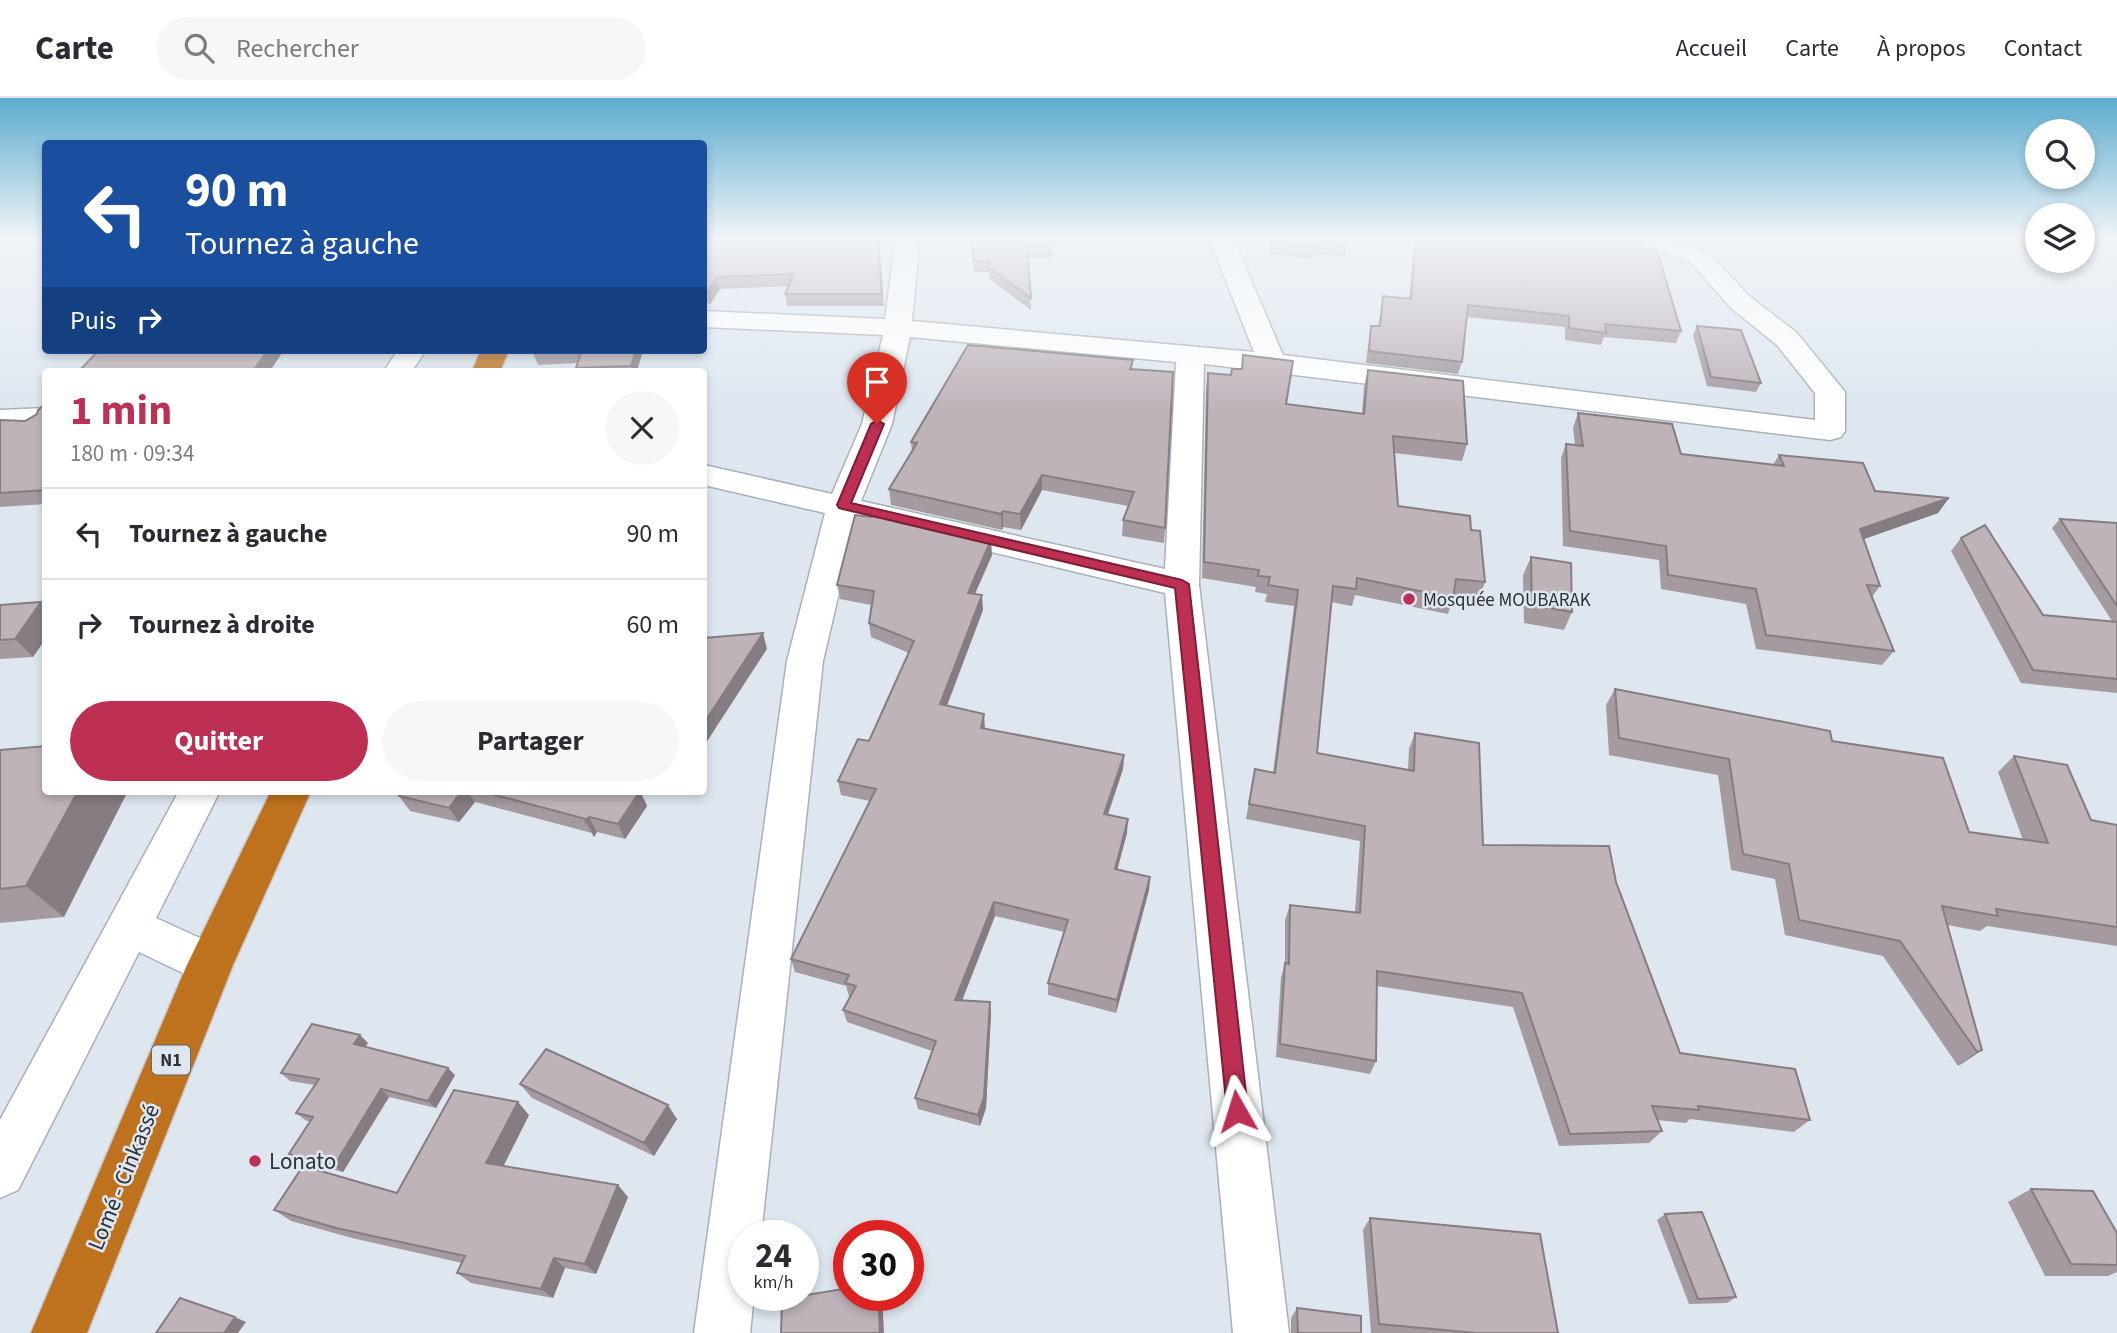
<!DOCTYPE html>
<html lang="fr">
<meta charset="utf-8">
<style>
:root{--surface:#fff;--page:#f7f7f7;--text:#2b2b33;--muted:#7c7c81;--line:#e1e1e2;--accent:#be2f54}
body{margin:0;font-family:"Source Sans 3",sans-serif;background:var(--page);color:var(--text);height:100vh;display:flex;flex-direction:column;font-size:26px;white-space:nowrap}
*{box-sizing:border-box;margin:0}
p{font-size:23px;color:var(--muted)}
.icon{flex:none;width:38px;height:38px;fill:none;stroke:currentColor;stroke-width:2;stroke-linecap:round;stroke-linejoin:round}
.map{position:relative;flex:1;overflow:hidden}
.details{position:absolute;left:42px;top:270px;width:665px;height:427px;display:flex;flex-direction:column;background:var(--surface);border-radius:7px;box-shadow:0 4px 10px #0003}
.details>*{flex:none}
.hud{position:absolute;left:42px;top:42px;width:665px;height:214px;border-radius:7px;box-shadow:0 4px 10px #0003;background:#1a4fa0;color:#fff;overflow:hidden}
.buttons{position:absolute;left:2025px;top:21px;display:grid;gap:14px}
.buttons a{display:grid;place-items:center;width:70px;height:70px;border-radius:50%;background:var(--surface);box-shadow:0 4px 10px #0003;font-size:35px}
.speed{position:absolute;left:728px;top:1122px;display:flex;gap:14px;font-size:35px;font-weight:700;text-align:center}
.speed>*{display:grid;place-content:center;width:91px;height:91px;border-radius:50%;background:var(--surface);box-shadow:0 4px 10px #0003;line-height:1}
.speed small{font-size:18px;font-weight:400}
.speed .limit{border:10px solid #d22;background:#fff;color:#111}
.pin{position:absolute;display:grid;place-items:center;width:60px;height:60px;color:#fff;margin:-72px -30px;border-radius:50% 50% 50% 0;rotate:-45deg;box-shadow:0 0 7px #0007}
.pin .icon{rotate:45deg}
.me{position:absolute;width:77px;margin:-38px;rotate:354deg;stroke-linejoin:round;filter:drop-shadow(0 0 5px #0008)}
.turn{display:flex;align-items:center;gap:24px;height:147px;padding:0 28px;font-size:32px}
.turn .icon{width:91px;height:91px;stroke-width:2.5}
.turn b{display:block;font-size:49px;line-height:60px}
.then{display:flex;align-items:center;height:66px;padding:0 28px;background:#0003;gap:14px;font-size:26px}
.round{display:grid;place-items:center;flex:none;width:74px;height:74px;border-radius:37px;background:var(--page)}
.overview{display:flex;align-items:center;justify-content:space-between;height:119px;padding:0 28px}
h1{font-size:42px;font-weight:700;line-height:52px;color:var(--accent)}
.cta{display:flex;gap:14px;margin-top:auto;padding:14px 28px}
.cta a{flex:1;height:80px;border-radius:42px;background:var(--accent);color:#fff;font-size:28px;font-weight:700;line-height:80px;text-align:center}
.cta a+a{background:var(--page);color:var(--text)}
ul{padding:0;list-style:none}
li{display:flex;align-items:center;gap:21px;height:91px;padding:0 28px;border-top:2px solid var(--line)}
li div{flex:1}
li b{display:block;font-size:26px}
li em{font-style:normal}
header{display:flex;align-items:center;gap:42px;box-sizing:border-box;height:98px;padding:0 35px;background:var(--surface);border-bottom:2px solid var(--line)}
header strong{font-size:33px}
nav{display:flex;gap:38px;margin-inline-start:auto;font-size:24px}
.search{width:490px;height:63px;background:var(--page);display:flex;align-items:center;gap:18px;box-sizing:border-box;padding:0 24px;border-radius:38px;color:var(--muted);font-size:26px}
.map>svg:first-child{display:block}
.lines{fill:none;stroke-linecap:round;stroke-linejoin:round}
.street-casing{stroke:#a8b0b9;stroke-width:3}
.highway-casing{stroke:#c5c6c7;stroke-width:3}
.street{fill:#fff;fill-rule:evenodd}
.highway{fill:#bf721d;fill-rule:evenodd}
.wall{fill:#a49aa0}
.shaded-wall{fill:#867d82}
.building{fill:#bfb3ba;stroke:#867d82;stroke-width:2}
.route{fill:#be2f54;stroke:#7c1f37;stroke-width:2}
.poi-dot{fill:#be2f54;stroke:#dee7f0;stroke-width:2.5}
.labels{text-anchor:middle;stroke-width:5;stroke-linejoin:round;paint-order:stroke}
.shield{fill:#dee7f0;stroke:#64686e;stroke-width:2}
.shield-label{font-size:18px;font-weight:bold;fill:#2f3236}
.poi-label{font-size:19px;fill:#2f3236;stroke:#dee7f0;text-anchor:start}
.near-poi-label{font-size:23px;fill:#2f3236;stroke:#dee7f0;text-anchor:start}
.near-street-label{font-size:23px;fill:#2f3236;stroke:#dee7f0}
</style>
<header>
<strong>Carte</strong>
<div class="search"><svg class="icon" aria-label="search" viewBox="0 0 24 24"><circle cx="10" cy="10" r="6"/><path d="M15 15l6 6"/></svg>Rechercher</div>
<nav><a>Accueil</a><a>Carte</a><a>À propos</a><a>Contact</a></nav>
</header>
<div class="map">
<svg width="2117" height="1235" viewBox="0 0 2117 1235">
<rect width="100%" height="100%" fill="#dee7f0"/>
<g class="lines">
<g class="street-casing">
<path id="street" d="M 896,140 L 920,140 L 912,223 L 1254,254 L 1209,140 L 1233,140 L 1283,257 L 1815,322 L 1815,295 L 1777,247 L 1731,210 L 1691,165 L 1643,145 L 1640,140 L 1672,140 L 1709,155 L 1749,198 L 1797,235 L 1845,294 L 1845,333 L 1841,339 L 1830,342 L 1204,266 L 1199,487 L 1289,1235 L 1233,1235 L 1165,495 L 856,422 L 823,563 L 761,1138 L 744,1138 L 744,1197 L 754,1197 L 750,1235 L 694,1235 L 787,563 L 825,415 L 704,387 L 704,367 L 832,396 L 862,326 L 883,237 L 704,229 L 704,213 L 885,221 ZM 910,239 L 1176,264 L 1165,471 L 861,403 L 892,326 Z
M 398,252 L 426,252 L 412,273 L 384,273 Z
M 46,310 L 46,328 L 0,330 L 0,312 Z
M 179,693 L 220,693 L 156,820 L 226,852 L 233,867 L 226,882 L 210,888 L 139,854 L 18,1092 L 0,1100 L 0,1022 Z"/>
</g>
<g class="highway-casing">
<path id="highway" d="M 481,252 L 509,252 L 500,273 L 472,273 Z
M 271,693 L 311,693 L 233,867 L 87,1235 L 31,1235 L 187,867 Z"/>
</g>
<use href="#street" class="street"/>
<use href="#highway" class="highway"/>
</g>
<path class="wall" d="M 704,140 L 879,140 L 884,208 L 787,208 L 785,196 L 788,188 L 720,191 L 710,206 L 704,205 Z
M 973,140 L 1053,148 L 1053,159 L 1028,160 L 1031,212 L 990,181 L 989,174 L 974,174 Z
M 1272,140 L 1347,147 L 1345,159 L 1313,156 L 1313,161 L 1269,156 Z
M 1415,140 L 1640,140 L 1643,151 L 1681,233 L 1676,245 L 1604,239 L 1601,247 L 1565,242 L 1565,229 L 1466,219 L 1462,264 L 1458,276 L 1366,265 L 1369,240 L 1371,228 L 1378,228 L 1383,198 L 1409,201 Z
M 1697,228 L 1761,285 L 1756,294 L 1707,288 L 1693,237 Z
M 534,252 L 643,252 L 637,273 L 577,273 L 576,270 L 577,265 L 538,267 L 533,255 Z
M 1133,262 L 1132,271 L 1165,430 L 1164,445 L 1122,438 L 1123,422 L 1128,408 L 1042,392 L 1021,432 L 1003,429 L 1002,432 L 891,407 L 889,391 L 912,354 L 911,344 Z
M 1232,271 L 1286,306 L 1362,316 L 1364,288 L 1368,272 L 1467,346 L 1462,363 L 1394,355 L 1398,408 L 1471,432 L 1485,484 L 1479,501 L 1454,498 L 1448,516 L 1355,497 L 1352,508 L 1331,504 L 1317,655 L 1408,672 L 1409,651 L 1415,635 L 1483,747 L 1616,784 L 1680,955 L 1810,1022 L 1794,1034 L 1690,1021 L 1686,1025 L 1657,1022 L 1662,1033 L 1649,1045 L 1559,1048 L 1513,909 L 1377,888 L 1376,963 L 1370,976 L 1276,959 L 1281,879 L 1285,865 L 1285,822 L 1290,807 L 1355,814 L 1360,743 L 1246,721 L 1255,671 L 1273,675 L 1294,508 L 1265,504 L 1267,496 L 1255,494 L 1256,489 L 1202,480 L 1206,291 L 1208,275 L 1231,277 Z
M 46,305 L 46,406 L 0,409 L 0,322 L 25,323 L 37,316 Z
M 1578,315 L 1681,356 L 1773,367 L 1779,357 L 1875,393 L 1949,400 L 1938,415 L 1864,441 L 1880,488 L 1872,499 L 1894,553 L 1882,567 L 1756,551 L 1746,506 L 1661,491 L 1659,462 L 1563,448 L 1561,360 L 1566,346 L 1575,347 L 1573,330 Z
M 2060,421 L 2117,425 L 2117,595 L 2021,585 L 1951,453 L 1961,440 L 2043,517 L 2112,523 L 2052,430 Z
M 992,457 L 975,496 L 983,512 L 947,608 L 985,631 L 1124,657 L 1123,671 L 1108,717 L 1127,735 L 1117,771 L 1150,779 L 1149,792 L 1116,915 L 1048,897 L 1048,885 L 1064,834 L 995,818 L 962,903 L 990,904 L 991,916 L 986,1010 L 980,1028 L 918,1011 L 915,1000 L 932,953 L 847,924 L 843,912 L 850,898 L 849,898 L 846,888 L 795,874 L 791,861 L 870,703 L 841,697 L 838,683 L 869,643 L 909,555 L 871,539 L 869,525 L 871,507 L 840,501 L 837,487 Z
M 1531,459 L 1572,514 L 1564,532 L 1524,525 L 1523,477 Z
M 41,504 L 46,509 L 46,540 L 33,559 L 0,561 L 0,507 Z
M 1615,591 L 1832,643 L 1969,734 L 2023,742 L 1998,674 L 2014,658 L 2091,722 L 2117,727 L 2117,848 L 1987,828 L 1980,833 L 1947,827 L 1982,952 L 1958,968 L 1883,858 L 1785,837 L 1775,781 L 1731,772 L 1718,677 L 1609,657 L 1606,607 Z
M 0,652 L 64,819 L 0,825 Z
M 403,693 L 640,693 L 647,708 L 625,741 L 597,734 L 594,739 L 592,735 L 475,704 L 459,724 L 410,713 L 399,698 Z
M 368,945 L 365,949 L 455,977 L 436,1010 L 389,999 L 343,1074 L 298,1063 L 289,1056 L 310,1024 L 305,1022 L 296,1015 L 315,987 L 290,983 L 281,975 Z
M 520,986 L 677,1021 L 654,1058 L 532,1000 Z
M 529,1017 L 503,1068 L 628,1099 L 596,1176 L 565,1170 L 553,1200 L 471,1185 L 457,1175 L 462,1165 L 352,1140 L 291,1123 L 274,1112 L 397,1095 Z
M 2031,1091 L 2117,1135 L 2117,1174 L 2108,1178 L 2045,1178 L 2008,1104 Z
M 1665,1116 L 1736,1199 L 1727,1205 L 1689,1206 L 1657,1122 Z
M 1370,1120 L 1558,1235 L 1371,1235 L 1363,1132 Z
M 1297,1210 L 1361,1235 L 1291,1235 L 1291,1220 Z"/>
<path class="shaded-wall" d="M 717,179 L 720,191 L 710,206 L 707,194 Z
M 268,252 L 284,252 L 270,273 L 253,273 Z
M 636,252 L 643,252 L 637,273 L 633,273 L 631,268 Z
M 1042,377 L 1042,392 L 1021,432 L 1020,416 Z
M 1949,400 L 1938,415 L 1850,446 L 1860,431 Z
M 1003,413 L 1003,429 L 1002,432 L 1001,416 Z
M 991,442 L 992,457 L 969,509 L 968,495 Z
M 982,497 L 983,512 L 942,620 L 940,606 Z
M 41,504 L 46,509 L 46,540 L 33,559 L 15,541 Z
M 763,535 L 767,551 L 704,648 L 704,625 Z
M 984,616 L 985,631 L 981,630 Z
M 1124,657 L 1123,671 L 1103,730 L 1104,716 Z
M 78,693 L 128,693 L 64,819 L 26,788 Z
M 462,693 L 467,693 L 475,704 L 459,724 L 449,710 Z
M 640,693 L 647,708 L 625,741 L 618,726 Z
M 589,719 L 597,734 L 594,739 L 586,724 Z
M 1128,721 L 1127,735 L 1114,784 L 1115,771 Z
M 1150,779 L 1149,792 L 1116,915 L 1117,902 Z
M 994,804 L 995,818 L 957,915 L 955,902 Z
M 990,904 L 991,916 L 986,1010 L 980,1028 L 978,1017 Z
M 360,937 L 368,945 L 362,954 L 354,946 Z
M 1982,952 L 1963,965 L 1958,968 L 1977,954 Z
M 448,970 L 455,977 L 436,1010 L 428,1003 Z
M 381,991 L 389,999 L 343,1074 L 334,1068 Z
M 518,1004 L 529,1017 L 499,1077 L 486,1065 Z
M 668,1007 L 677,1021 L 654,1058 L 644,1045 Z
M 618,1087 L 628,1099 L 596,1176 L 585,1166 Z
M 554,1160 L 565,1170 L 553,1200 L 541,1191 Z
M 878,1197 L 882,1197 L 884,1235 L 880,1235 Z
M 235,1219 L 246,1224 L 238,1235 L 224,1235 Z"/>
<path class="building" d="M 704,140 L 878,140 L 882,196 L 785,196 L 794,176 L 717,179 L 707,194 L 704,194 Z
M 973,140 L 1052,140 L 1053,148 L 1027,148 L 1031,200 L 989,170 L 989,163 L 973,163 Z
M 1272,140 L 1348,140 L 1347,147 L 1316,144 L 1315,149 L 1271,144 Z
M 1416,140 L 1640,140 L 1643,151 L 1657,152 L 1681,233 L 1605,226 L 1606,235 L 1569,230 L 1569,218 L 1468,207 L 1462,264 L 1369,253 L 1371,228 L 1380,228 L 1383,198 L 1411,201 Z
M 1697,228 L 1741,232 L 1761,285 L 1711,279 Z
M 968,247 L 1133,262 L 1130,271 L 1173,274 L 1165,430 L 1123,422 L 1134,394 L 1042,377 L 1020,416 L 1003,413 L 1001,416 L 889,391 L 917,345 L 911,344 Z
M 99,252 L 268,252 L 253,273 L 79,273 Z
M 534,252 L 636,252 L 631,268 L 576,270 L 582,252 L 533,255 Z
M 1243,257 L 1293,263 L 1286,306 L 1364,316 L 1368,272 L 1463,283 L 1467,346 L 1393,338 L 1398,408 L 1470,418 L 1471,432 L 1480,433 L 1485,484 L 1456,481 L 1453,500 L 1357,480 L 1356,491 L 1333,488 L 1317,655 L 1414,673 L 1415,635 L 1479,645 L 1483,747 L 1609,748 L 1616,784 L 1680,955 L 1795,971 L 1810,1022 L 1698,1008 L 1699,1012 L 1652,1008 L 1662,1033 L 1570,1036 L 1522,895 L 1377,873 L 1376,963 L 1280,946 L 1285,865 L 1289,866 L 1290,807 L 1360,815 L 1365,728 L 1249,706 L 1255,671 L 1275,675 L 1298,492 L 1268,487 L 1270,479 L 1258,478 L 1259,472 L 1204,464 L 1208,275 L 1231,277 L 1232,271 L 1242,271 Z
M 46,305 L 46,392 L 0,395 L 0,322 L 25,323 L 37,316 L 38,312 Z
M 1578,315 L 1672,326 L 1681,356 L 1784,368 L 1779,357 L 1863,365 L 1875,393 L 1949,400 L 1860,431 L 1880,488 L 1867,487 L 1894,553 L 1766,537 L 1756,491 L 1668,477 L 1666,448 L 1570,433 L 1566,346 L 1583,348 Z
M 875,415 L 991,442 L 968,495 L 982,497 L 940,606 L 984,616 L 981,630 L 1124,657 L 1104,716 L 1128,721 L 1115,771 L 1150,779 L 1117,902 L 1048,885 L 1068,822 L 994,804 L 955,902 L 990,904 L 984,999 L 978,1017 L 915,1000 L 936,943 L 843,912 L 856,888 L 845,885 L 849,877 L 791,861 L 876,691 L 838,683 L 858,641 L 869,643 L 914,543 L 869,525 L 874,493 L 837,487 L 855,417 L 872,419 Z
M 2060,421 L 2117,425 L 2117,508 Z
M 1985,427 L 2043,517 L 2117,524 L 2117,581 L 2033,572 L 1961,440 Z
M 1531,459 L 1571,465 L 1572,514 L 1532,507 Z
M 41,504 L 15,541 L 0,542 L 0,507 Z
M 763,535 L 704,625 L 704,540 Z
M 1615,591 L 1830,633 L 1832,643 L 1943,660 L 1969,734 L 2048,745 L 2014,658 L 2067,667 L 2091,722 L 2117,727 L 2117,829 L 1996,811 L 1998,818 L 1942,808 L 1982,952 L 1977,954 L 1900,843 L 1799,822 L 1789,766 L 1743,756 L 1729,661 L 1619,640 Z
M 46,648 L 46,693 L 78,693 L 26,788 L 0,791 L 0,652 Z
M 403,693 L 462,693 L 449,710 L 399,698 Z
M 480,693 L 640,693 L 618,726 L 589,719 L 586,724 L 586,721 Z
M 312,926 L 360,937 L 354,946 L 448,970 L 428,1003 L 381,991 L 334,1068 L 289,1056 L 313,1019 L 296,1015 L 319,981 L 281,975 Z
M 546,951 L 668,1007 L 644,1045 L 520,986 Z
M 454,992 L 518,1004 L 486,1065 L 618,1087 L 585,1166 L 554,1160 L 541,1191 L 457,1175 L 465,1158 L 336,1130 L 274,1112 L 303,1068 L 397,1095 Z
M 2031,1091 L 2093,1093 L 2117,1135 L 2117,1167 L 2071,1166 Z
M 1702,1114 L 1736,1199 L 1698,1201 L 1665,1116 Z
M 1370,1120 L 1540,1136 L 1558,1235 L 1476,1235 L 1379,1226 Z
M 849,1190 L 849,1197 L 878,1197 L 880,1235 L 781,1235 L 782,1201 Z
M 180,1200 L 235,1219 L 224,1235 L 156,1235 Z
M 1297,1210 L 1361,1218 L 1361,1235 L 1298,1235 Z"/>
<linearGradient id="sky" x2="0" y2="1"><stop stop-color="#5cacce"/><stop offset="0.45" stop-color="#f0f4f8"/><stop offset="1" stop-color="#f0f4f8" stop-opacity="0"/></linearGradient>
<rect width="2117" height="312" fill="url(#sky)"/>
<path class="route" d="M 877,322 L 884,326 L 851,405 L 1182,482 L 1189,486 L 1248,1013 L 1245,1020 L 1237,1023 L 1230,1020 L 1227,1013 L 1175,490 L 839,410 L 837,407 L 871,326 Z"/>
<g class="poi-dot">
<circle cx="1409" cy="501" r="7"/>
<circle cx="255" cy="1063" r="7"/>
</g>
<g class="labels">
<rect class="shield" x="152" y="947.5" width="38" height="29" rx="5"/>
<g class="shield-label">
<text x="171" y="968">N1</text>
</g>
<g class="poi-label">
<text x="1423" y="508">Mosquée MOUBARAK</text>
</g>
<g class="near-poi-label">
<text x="269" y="1071">Lonato</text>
</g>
<g class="near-street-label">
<text transform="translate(123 1079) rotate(-68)" y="8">Lomé - Cinkassé</text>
</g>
</g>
</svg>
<div class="buttons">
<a><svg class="icon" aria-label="search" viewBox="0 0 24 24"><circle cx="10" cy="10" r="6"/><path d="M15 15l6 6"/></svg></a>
<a><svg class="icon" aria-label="layers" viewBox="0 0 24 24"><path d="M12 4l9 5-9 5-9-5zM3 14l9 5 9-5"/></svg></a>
</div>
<div class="speed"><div>24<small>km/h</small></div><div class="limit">30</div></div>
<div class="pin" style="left:877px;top:326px;background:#d93025"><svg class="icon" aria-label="arrive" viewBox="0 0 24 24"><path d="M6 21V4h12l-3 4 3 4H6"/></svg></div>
<svg class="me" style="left:1237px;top:1013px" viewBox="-20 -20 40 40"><path d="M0-17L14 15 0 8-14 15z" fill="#be2f54" stroke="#fff" stroke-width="4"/></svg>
<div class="hud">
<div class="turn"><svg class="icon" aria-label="left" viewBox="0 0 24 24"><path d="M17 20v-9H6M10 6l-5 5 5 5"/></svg><div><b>90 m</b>Tournez à gauche</div></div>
<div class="then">Puis<svg class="icon" aria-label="right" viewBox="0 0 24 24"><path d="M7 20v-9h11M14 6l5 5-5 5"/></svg></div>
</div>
<section class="details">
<div class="overview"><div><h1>1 min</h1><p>180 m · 09:34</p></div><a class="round"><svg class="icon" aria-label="close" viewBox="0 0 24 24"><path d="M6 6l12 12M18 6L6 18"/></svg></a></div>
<ul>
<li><svg class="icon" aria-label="left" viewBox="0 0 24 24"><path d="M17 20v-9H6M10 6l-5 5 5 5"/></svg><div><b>Tournez à gauche</b></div><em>90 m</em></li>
<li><svg class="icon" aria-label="right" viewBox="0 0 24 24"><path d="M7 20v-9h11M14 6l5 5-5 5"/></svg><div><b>Tournez à droite</b></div><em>60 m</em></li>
</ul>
<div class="cta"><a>Quitter</a><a>Partager</a></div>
</section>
</div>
